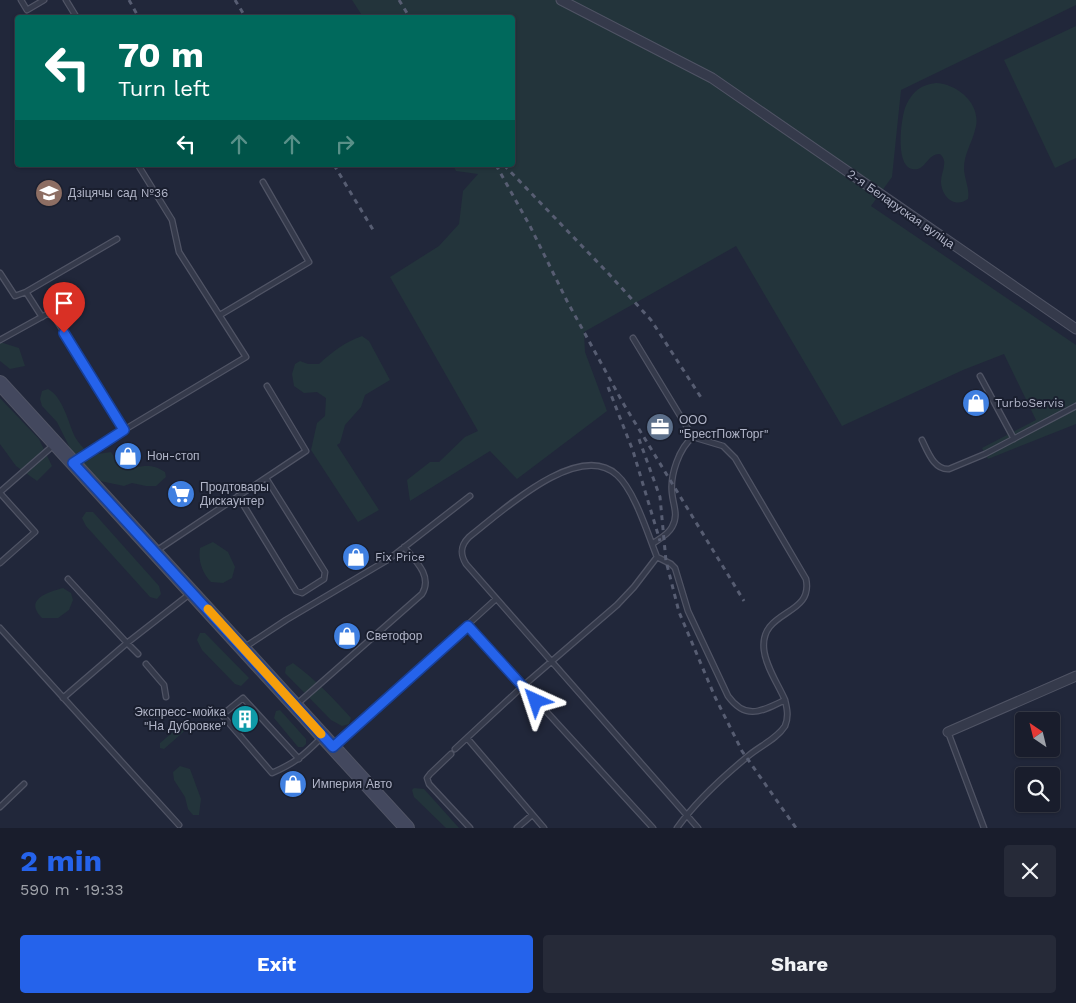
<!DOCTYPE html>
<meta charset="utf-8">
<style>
:root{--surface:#191d2c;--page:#262a38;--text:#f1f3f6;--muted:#9fa2a9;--line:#373b48;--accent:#2563eb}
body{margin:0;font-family:"Work Sans",sans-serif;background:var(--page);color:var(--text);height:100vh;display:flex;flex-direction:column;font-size:19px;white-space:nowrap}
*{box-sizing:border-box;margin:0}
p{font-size:16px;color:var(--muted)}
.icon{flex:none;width:28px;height:28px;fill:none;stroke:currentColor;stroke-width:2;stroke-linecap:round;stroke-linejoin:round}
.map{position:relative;height:828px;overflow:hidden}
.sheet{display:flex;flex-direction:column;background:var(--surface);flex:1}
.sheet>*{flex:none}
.hud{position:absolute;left:15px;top:15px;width:500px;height:152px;border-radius:5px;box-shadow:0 1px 4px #0004,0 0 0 1px var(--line);background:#00695c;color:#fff;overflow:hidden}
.needle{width:32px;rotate:325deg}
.fabs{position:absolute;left:1015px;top:712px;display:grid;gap:10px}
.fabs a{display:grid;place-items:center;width:45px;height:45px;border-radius:5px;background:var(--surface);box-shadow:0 1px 4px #0004,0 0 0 1px var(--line);font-size:25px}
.pin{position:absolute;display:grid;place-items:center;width:42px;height:42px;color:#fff;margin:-51px -21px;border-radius:50% 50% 50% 0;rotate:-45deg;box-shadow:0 0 5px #0007}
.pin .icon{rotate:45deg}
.me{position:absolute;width:55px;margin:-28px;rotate:318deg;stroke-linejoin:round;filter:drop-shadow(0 0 4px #0008)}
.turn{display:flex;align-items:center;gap:18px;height:105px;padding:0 20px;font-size:22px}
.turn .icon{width:65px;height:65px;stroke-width:2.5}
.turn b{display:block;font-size:35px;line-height:42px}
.lanes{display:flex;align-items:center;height:48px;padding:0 20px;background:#0003;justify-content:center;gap:25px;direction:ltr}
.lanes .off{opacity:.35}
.round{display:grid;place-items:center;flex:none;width:52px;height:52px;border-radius:5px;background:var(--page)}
.summary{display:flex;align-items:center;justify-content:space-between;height:85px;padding:0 20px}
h1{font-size:30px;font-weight:700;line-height:38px;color:var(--accent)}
.primary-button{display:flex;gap:10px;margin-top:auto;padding:10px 20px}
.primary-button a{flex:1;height:58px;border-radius:5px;background:var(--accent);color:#fff;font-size:20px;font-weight:700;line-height:58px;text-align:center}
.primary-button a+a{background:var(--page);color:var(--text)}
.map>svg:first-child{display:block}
.green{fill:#23343b}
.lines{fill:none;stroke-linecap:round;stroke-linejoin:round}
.service-casing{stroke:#505465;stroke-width:7}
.minor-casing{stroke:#505465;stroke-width:11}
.secondary-casing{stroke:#505465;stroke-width:16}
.service{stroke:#353a4b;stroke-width:4.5}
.minor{stroke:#353a4b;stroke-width:9}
.secondary{stroke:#43485e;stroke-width:14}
.rail{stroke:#575d72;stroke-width:3;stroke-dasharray:5 5;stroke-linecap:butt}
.route-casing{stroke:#184099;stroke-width:12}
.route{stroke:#2563eb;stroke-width:9}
.slow{stroke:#f59e0b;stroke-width:9}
.labels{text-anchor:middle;stroke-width:4;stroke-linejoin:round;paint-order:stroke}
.poi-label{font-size:12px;fill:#b0b4c7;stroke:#1a1f2f;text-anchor:start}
.street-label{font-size:12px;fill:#b0b4c7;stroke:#1a1f2f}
</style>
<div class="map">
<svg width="1076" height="828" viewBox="0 0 1076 828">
<rect width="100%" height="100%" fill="#21273a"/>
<path class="green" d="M 352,0 L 1076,0 L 1076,5 L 901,90 L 892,177 L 871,206 L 1076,345 L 1076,424 L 988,459 L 982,448 L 1036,420 L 1004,354 L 963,370 L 842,426 L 736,246 L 584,332 L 585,352 L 607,411 L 517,479 L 490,451 L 410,501 L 407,480 L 430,462 L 439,462 L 465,437 L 478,431 L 390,277 L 439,246 L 459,224 L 463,191 L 478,174 L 456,171 L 453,165 L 512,165 L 512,18 L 363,17 Z
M 1076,26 L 1076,158 L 1055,168 L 1004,60 Z
M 936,83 C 959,84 983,106 975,130 C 972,143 964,154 964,168 C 964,179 970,188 968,199 C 954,209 941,196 941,181 C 941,175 944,170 944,165 C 945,160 943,157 940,154 C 927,153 926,172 912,169 C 895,165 901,120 905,108 C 907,102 911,96 915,92 C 921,86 928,84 936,83 Z
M 362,336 L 369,341 L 390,380 L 365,395 L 361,407 L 345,425 L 340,443 L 337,445 L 379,510 L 358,522 L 311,450 L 317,423 L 325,416 L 326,398 L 317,392 L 304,393 L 294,386 L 292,374 L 295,364 L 300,361 L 308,364 L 319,364 C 332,352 345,342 362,336 Z
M 0,342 L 19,348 L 25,366 L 10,369 L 0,361 Z
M 48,389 C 63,397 68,422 75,437 C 79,444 85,450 91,455 L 111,452 L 122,469 C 140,468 149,461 165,472 L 166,477 L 156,486 L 146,486 L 132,483 L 124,486 L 100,481 L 72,452 L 57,422 L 42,406 L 40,399 L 42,391 Z
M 0,398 L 39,439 L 52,466 L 37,481 L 16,466 L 0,444 Z
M 86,512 L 93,512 L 159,586 L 161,594 L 157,599 L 150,597 L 86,526 L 82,518 Z
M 213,542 L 228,552 L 235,567 L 232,578 L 223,583 L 211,582 C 202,572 198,561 200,548 Z
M 63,588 L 71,593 L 73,600 L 69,610 L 58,618 L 42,618 C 23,599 49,592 63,588 Z
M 200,633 L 205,633 L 249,678 L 241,686 L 235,684 L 202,650 L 197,640 Z
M 293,663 C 315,679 333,698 351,718 L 349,724 L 342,726 L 331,720 L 285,673 L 286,667 Z
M 280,710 L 306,739 L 306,744 L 303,747 L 298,747 L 274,718 L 276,711 Z
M 186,721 L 191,722 L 190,726 L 164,749 L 160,748 L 160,743 Z
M 180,766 L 190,769 L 201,799 L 199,815 L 193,815 L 188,809 L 185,797 L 174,780 L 173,772 Z
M 414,788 L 424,789 L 459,828 L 446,828 L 414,797 L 412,790 Z"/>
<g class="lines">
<g class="service-casing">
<path id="service" d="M 21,0 L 27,10 L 44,0
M 66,0 L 77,18
M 0,273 L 15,296 L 26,292 L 42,317
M 26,292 L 117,239
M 220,315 L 309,262 L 263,182
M 633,338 L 693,437 C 679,448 670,475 672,493 C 673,505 679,515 672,527 C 668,535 659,539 652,544
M 0,340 L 47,314 L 54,316 L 124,430
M 980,376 L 1014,439
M 693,437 L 723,446 L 735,458 L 806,579 C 814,617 759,609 764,650 C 766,667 778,684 785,700
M 922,440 C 928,452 934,470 949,469 L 985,454 L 1076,406
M 75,462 L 124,430 L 246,357 L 179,252 L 172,220 L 138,165
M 0,492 L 55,444
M 0,493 L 35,532 L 0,563
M 238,496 L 296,591 L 302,593 L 324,579 L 325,572 L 266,478
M 156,551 L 306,451 L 267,386
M 657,557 C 648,535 635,491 617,475 C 578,439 499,514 469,537 C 460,546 460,554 466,564 L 698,828
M 68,579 L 127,643 L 191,593
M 468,626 L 653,828
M 0,628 L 179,825
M 245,647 L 286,620 L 389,559 L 470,496
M 146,664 L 164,685 L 166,697
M 63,698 L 127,643 L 138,654
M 297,704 L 422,594 C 433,576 415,560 404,547
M 948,732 L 984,828
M 467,738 L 544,828
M 334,746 L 496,599
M 455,749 L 523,686 L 617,605 L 634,587 L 657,557 L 671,564 L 675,568 L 688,611 L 728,696 C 746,721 762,711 785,700 C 787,708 789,717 785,726 C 777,739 758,747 747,757 C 724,776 694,804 677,828
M 451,754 L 430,774 L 427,778 L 429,784 L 470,828
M 299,759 L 243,698 L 222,715 L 272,773 C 295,763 303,756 321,738
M 0,807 L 24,784
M 517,828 L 532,815"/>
</g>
<g class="minor-casing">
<path id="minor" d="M 561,0 L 712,78 L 1076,329
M 948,732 L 1076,676"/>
</g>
<g class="secondary-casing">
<path id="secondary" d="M 0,383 L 407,828"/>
</g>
<use href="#service" class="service"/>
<use href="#minor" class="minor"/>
<use href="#secondary" class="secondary"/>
<path class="rail" d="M 129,0 L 139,18
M 235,0 L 246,18
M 399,0 L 410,18
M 334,165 L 375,233
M 496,165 L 530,226 L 567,301 L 623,403 L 744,601
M 504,165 L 607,272 L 651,320 L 702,399
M 608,387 L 633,451 L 660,541
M 639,439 L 660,497 L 666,561 L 679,612 L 715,697 L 742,751 L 796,828"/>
</g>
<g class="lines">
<g class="route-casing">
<path id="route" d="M 64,333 L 124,430 L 73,463 L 333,747 L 468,626 L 536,701"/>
</g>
<use href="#route" class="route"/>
<path class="slow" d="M 208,609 L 321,734"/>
</g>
<defs>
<g id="school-disc" transform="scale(1.4375)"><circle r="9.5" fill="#8d6e63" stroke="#1a1f2f"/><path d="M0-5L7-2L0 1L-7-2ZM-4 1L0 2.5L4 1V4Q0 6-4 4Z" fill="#fff"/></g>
<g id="shop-disc" transform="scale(1.4375)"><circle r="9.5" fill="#3f7fe0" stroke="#1a1f2f"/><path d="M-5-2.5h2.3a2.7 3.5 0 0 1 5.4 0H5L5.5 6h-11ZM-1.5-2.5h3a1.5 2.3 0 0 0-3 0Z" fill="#fff"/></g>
<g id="office-disc" transform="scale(1.4375)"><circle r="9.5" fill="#5c6f8a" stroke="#1a1f2f"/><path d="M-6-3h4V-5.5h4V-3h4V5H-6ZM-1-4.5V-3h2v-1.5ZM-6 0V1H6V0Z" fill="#fff"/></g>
<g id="supermarket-disc" transform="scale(1.4375)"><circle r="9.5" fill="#3f7fe0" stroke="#1a1f2f"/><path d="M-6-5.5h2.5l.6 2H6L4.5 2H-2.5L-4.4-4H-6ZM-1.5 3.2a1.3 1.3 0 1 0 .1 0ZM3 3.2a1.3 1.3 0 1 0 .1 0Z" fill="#fff"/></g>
<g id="building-disc" transform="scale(1.4375)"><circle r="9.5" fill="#0f9aa8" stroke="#1a1f2f"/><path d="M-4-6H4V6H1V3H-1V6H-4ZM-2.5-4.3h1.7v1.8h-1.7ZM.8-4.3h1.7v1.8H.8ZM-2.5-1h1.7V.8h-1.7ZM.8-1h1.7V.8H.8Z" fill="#fff"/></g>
</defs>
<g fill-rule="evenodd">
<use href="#school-disc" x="49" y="193"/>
<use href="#shop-disc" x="976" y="403"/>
<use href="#office-disc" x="660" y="427"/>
<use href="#shop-disc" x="128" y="456"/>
<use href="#supermarket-disc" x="181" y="494"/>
<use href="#shop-disc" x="356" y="557"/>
<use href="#shop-disc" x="347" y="636"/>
<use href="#building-disc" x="245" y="719"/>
<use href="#shop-disc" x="293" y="784"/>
</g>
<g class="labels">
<g class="poi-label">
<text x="68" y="197">Дзіцячы сад №36</text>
<text x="995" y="407">TurboServis</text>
<text x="679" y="424">ООО<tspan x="679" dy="14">"БрестПожТорг"</tspan></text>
<text x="147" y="460">Нон-стоп</text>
<text x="200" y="491">Продтовары<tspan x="200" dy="14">Дискаунтер</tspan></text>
<text x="375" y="561">Fix Price</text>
<text x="366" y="640">Светофор</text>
<text x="226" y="716" text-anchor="end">Экспресс-мойка<tspan x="226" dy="14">"На Дубровке"</tspan></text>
<text x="312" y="788">Империя Авто</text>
</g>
<g class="street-label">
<text transform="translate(901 209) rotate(35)" y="4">2-я Беларуская вуліца</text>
</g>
</g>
</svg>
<div class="fabs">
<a><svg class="needle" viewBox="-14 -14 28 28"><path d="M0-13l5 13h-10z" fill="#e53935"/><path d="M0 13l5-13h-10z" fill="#9fa2a9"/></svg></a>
<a><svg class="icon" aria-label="search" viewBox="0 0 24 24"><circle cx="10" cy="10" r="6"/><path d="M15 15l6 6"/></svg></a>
</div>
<div class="pin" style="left:64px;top:333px;background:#d93025"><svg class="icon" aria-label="arrive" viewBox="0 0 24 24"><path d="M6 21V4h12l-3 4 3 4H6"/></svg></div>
<svg class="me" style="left:536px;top:701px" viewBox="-20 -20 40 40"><path d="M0-17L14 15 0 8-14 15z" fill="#2563eb" stroke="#fff" stroke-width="4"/></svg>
<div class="hud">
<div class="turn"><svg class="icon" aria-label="left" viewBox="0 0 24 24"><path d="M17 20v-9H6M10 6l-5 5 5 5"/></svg><div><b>70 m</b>Turn left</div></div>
<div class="lanes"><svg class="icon" aria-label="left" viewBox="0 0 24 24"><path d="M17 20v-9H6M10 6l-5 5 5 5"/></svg><svg class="icon off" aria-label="ahead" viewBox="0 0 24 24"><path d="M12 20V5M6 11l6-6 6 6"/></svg><svg class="icon off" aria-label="ahead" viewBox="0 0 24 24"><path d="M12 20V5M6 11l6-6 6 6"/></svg><svg class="icon off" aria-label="right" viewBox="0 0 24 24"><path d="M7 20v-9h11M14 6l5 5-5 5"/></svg></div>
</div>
</div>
<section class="sheet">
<div class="summary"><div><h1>2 min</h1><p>590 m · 19:33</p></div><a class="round"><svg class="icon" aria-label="close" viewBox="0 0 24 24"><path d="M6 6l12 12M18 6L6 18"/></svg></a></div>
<div class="primary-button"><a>Exit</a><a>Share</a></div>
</section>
